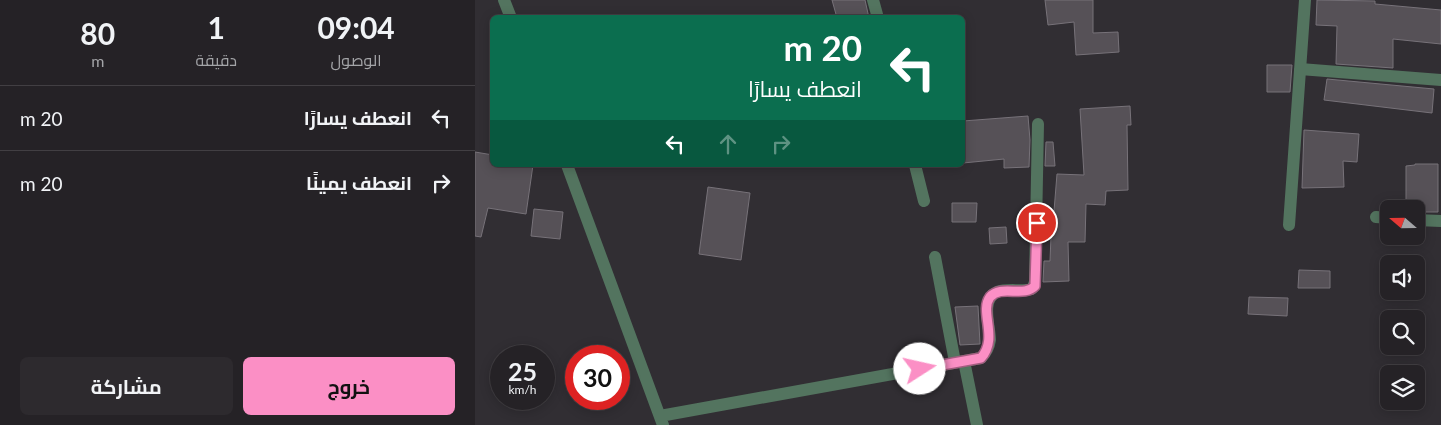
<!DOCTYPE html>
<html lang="ar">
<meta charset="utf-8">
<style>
:root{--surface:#252226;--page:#2d2a2e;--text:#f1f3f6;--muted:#a3a4a7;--line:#423f43;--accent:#fb8fc5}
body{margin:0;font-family:Lato,Cairo,sans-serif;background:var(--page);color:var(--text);direction:rtl;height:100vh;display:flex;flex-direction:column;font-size:19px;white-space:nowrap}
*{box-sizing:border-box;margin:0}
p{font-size:16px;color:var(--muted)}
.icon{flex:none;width:28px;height:28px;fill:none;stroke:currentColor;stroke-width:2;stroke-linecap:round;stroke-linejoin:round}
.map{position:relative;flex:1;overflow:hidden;direction:ltr}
.details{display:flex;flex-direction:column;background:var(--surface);width:475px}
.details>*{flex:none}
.hud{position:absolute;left:15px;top:15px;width:475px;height:152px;border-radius:8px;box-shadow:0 2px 12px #0003,0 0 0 1px var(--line);direction:rtl;background:#0b6e4f;color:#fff;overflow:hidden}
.needle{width:32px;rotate:290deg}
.tools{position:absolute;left:905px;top:200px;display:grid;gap:10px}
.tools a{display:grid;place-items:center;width:45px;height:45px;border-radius:8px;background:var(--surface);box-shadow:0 2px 12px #0003,0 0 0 1px var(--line);font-size:25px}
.speed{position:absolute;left:15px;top:345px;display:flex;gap:10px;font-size:25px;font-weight:700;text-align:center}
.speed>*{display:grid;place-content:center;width:65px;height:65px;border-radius:50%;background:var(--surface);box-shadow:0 2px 12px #0003,0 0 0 1px var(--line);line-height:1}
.speed small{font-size:12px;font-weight:400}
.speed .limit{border:8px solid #d22;background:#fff;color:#111}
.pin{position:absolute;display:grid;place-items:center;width:42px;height:42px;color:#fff;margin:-21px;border:2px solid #fff;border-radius:50%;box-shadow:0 1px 5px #0007}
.me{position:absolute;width:55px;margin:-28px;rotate:80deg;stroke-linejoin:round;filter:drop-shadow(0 0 4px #0008)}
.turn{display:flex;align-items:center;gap:18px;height:105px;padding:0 20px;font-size:22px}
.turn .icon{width:65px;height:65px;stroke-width:2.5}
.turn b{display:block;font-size:35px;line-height:42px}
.lanes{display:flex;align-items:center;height:48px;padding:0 20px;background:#0003;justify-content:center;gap:25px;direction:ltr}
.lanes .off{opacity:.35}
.eta{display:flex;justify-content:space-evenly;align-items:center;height:85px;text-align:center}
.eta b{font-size:30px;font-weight:700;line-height:35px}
.action{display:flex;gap:10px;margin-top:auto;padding:10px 20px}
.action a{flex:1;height:58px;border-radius:8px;background:var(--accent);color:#111;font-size:20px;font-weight:700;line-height:58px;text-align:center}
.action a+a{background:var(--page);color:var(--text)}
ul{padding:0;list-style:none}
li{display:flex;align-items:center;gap:15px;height:65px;padding:0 20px;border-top:1px solid var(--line)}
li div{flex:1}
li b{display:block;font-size:19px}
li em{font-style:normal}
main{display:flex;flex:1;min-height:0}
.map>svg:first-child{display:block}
.building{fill:#565157;stroke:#777279}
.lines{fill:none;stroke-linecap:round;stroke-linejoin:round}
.minor{stroke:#53745f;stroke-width:12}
.route-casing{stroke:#a35d80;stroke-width:12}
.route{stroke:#fb8fc5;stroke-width:9}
</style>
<main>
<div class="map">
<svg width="966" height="425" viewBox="0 0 966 425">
<rect width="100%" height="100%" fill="#312e33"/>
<path class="building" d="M 357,0 L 390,0 L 394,18 L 362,18 Z
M 570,0 L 618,0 L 618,33 L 643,32 L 644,52 L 601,55 L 599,22 L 573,25 Z
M 842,0 L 900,1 L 900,4 L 966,10 L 966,44 L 918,39 L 918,68 L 861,64 L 862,26 L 841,25 Z
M 792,65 L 817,65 L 815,92 L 792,92 Z
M 852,79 L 959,89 L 957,113 L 849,100 Z
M 655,106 L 656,125 L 652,125 L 653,190 L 631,191 L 630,205 L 611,204 L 610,242 L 593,242 L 594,281 L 568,282 L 569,261 L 575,261 L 577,211 L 579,211 L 582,174 L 609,175 L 605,109 Z
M 553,116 L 555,140 L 554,167 L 529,168 L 529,159 L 488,163 L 488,121 Z
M 829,130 L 884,134 L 882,162 L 868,161 L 869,187 L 827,188 Z
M 571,142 L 578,142 L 580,166 L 570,166 Z
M 0,152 L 18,155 L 18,165 L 58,165 L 51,214 L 13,208 L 6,237 L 0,236 Z
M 940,164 L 963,164 L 963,212 L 941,212 L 941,209 L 931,209 L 931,166 L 940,165 Z
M 233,187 L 275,193 L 266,260 L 224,254 Z
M 477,203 L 502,203 L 501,222 L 477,222 Z
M 59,209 L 88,212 L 85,239 L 56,236 Z
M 531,227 L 532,243 L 515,244 L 514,228 Z
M 824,270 L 855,271 L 855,288 L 823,288 Z
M 774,297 L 813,298 L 812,316 L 773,314 Z
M 503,306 L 505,344 L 485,345 L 480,307 Z"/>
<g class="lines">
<path class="minor" d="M 29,0 L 36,18
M 398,0 L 403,18
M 825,69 L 966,80
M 92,165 L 188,425
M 440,165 L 449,201
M 901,217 L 914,218
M 941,220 L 966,221
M 814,225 L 830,0
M 460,257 L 480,362
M 489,361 L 502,425
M 185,416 L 506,358 C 511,353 514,347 515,340 C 515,327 505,299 522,292 C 533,288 546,292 557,289 L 560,282 L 563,124"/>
</g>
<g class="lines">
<g class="route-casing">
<path id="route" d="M 445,369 L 506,358 C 524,338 504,312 515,297 C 526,284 549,298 560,286 L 562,223"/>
</g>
<use href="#route" class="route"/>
</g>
</svg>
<div class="tools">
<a><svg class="needle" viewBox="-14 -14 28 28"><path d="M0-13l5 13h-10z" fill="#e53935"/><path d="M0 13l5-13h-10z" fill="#a3a4a7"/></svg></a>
<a><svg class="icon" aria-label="sound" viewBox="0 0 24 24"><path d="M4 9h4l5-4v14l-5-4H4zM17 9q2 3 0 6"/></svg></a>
<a><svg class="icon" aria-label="search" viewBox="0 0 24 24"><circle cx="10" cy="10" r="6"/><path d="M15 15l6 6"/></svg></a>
<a><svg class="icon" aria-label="layers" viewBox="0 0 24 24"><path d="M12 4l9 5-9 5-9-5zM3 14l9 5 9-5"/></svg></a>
</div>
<div class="speed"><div>25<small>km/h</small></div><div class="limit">30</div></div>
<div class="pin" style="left:562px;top:223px;background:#d93025"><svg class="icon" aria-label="arrive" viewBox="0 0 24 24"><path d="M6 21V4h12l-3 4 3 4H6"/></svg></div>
<svg class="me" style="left:445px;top:369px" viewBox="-20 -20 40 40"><circle r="19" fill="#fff"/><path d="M0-13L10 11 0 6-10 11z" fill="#fb8fc5"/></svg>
<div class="hud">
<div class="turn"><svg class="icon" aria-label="left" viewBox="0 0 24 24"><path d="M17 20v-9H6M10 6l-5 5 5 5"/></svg><div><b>20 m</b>انعطف يسارًا</div></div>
<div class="lanes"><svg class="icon" aria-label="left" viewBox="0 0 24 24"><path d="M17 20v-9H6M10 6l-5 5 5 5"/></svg><svg class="icon off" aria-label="ahead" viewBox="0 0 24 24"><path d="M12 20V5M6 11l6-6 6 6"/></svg><svg class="icon off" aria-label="right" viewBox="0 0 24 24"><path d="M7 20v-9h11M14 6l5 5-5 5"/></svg></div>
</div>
</div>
<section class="details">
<div class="eta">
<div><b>09:04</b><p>الوصول</p></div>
<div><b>1</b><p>دقيقة</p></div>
<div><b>80</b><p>m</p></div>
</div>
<ul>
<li><svg class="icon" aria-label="left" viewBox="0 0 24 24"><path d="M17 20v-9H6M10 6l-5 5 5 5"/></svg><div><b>انعطف يسارًا</b></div><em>20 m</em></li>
<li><svg class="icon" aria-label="right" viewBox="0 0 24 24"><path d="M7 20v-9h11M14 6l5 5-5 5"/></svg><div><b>انعطف يمينًا</b></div><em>20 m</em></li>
</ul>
<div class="action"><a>خروج</a><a>مشاركة</a></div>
</section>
</main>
